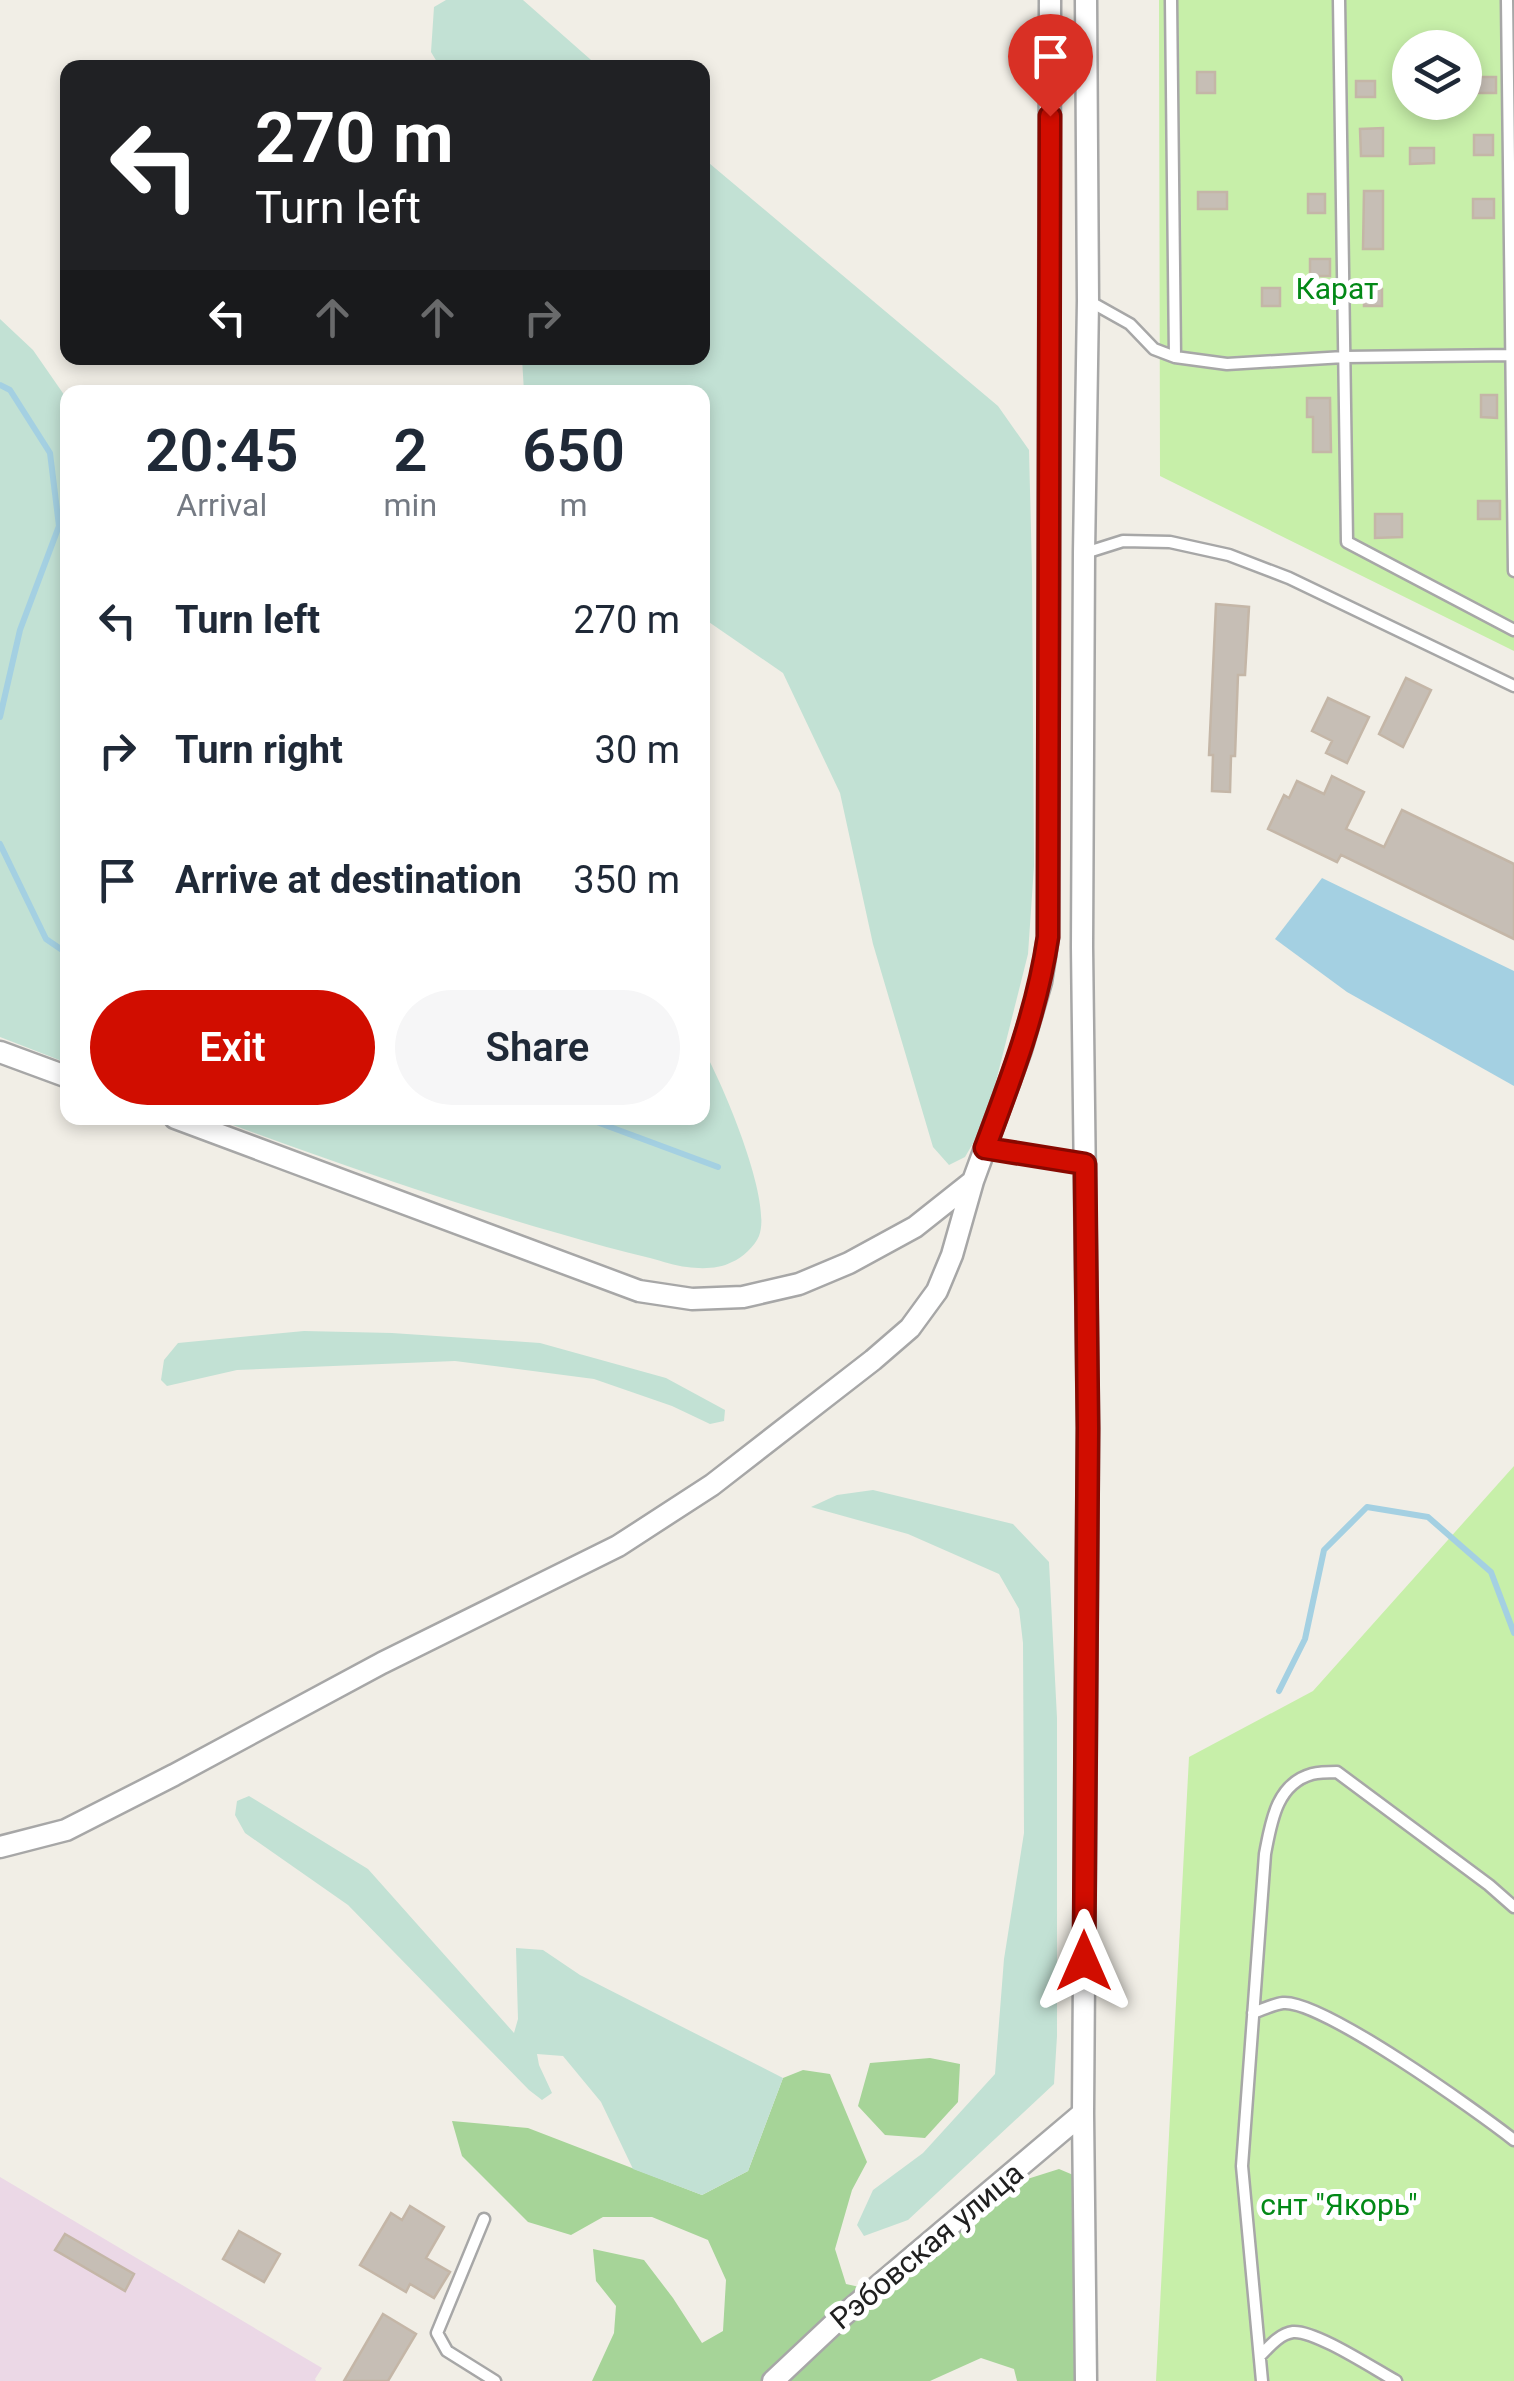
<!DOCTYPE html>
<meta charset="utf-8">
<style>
:root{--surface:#fff;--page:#f6f6f7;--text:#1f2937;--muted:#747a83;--accent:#d10d00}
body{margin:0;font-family:Roboto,sans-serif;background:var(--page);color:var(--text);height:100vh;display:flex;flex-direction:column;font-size:38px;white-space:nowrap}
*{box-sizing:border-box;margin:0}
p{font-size:32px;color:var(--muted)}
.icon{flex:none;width:55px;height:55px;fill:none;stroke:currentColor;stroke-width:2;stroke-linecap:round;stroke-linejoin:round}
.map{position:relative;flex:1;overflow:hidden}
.side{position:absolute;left:60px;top:385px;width:650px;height:740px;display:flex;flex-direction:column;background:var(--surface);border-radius:20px;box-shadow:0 5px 15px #0003}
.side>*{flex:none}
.top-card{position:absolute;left:60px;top:60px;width:650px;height:305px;border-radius:20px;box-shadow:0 5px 15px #0003;background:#202124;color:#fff;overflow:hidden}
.buttons{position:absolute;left:1392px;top:30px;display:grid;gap:20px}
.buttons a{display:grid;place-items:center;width:90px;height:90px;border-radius:50%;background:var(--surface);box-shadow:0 5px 15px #0003;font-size:50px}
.pin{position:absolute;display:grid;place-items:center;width:85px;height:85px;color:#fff;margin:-102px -42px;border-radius:50% 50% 50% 0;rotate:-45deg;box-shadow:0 0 10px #0007}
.pin .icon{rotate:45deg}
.me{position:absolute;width:110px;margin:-55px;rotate:0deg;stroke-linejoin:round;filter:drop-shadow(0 0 8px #0008)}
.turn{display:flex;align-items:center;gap:35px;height:210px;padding:0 30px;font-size:45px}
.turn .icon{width:130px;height:130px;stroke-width:2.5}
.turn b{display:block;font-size:70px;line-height:85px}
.lanes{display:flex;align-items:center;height:95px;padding:0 30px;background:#0003;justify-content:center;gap:50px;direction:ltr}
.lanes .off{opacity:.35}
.eta{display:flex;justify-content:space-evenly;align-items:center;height:170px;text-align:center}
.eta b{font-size:60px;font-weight:600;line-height:70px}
.action{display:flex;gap:20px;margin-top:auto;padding:20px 30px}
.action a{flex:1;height:115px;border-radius:60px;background:var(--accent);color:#fff;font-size:40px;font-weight:600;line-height:115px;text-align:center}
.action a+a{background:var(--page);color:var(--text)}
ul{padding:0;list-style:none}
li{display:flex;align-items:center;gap:30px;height:130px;padding:0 30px}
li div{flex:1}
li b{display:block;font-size:38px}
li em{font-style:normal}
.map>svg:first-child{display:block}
.industrial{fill:#ebd8e6}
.grass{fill:#c7efa9;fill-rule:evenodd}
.forest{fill:#a6d498}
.wetland{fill:#c2e1d4}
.water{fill:#a4d0e2}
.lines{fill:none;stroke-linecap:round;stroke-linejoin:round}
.stream{stroke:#a4d0e2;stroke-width:6}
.building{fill:#c6beb5;stroke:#c4b6a7;stroke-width:2.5}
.service-casing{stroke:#a7a7a7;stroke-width:15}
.minor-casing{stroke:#a7a7a7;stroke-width:25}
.service{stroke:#fff;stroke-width:10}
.minor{stroke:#fff;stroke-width:20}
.route-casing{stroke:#880800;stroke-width:25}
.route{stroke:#d10d00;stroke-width:18}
.labels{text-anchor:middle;stroke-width:10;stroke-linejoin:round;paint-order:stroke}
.park-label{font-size:30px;fill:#038917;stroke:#fff}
.street-label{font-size:30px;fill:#202020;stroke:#fff}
</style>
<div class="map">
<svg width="1514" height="2381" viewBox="0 0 1514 2381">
<rect width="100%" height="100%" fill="#f1eee6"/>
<path class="industrial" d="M 0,2177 L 322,2368 L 315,2379 L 316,2381 L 0,2381 Z"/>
<path class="grass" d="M 1159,0 L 1514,0 L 1514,651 L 1160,476 ZM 1410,48 L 1465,48 L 1465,102 L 1410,102 Z
M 1514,1466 L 1514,2381 L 1156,2381 L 1189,1757 L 1313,1691 Z"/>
<path class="forest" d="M 930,2058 L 960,2064 L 958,2102 L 925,2138 L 885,2135 L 858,2106 L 870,2063 Z
M 803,2070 L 830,2074 L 867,2162 L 852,2190 L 835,2249 L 846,2284 L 882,2292 L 1021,2181 L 1059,2169 L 1078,2177 L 1080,2381 L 1017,2381 L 1014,2369 L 981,2358 L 930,2381 L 592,2381 L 614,2333 L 616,2306 L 596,2281 L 593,2249 L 644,2260 L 673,2298 L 702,2343 L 723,2331 L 726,2280 L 708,2240 L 652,2217 L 603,2217 L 571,2235 L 528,2222 L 462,2156 L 452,2121 L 528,2128 L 702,2195 L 748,2171 L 783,2078 Z"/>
<path class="wetland" d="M 446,0 L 523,0 L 599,67 L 440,67 L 431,52 L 434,7 Z
M 703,158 L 998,406 L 1029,450 L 1032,571 L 1034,866 L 1028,954 L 986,1121 L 965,1157 L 949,1165 L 933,1147 L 873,944 L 840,793 L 783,673 L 703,618 L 702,392 L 524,392 L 522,358 L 702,358 Z
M 0,319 L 33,350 L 67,399 L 67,1063 L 0,1037 Z
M 703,1049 C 722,1082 773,1201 759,1236 C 755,1246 742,1258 732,1262 C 719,1269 701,1269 687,1267 C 675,1266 662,1261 650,1258 C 620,1251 591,1243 561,1234 C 444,1201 328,1160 214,1118 L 702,1118 Z
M 304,1331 L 392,1333 L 540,1343 L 666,1378 L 725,1410 L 724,1421 L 710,1424 L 672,1406 L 594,1379 L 455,1361 L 237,1370 L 167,1386 L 161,1380 L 164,1360 L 178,1343 Z
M 873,1490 L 1013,1524 L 1049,1562 L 1057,1718 L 1057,2036 L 1054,2084 L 908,2220 L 864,2236 L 857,2225 L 873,2190 L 923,2153 L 995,2074 L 1004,1959 L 1024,1833 L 1023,1643 L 1019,1609 L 999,1574 L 908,1534 L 811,1507 L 837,1495 Z
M 249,1796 L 368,1869 L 514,2033 L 518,2019 L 516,1948 L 543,1950 L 580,1975 L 783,2078 L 748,2171 L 702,2195 L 633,2169 L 601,2102 L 563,2056 L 537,2054 L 539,2065 L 552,2093 L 542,2100 L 529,2090 L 348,1905 L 245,1833 L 235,1815 L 237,1801 Z"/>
<path class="water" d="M 1322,878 L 1514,971 L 1514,1086 L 1347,992 L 1275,939 Z"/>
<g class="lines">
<path class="stream" d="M 0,385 L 10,390 L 50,453 L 59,526 L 20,630 L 0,717
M 0,844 L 46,939 L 68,954
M 586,1118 L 718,1167
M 1279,1691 L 1305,1639 L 1324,1550 L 1367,1507 L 1428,1517 L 1491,1572 L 1514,1633"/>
</g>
<path class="building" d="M 1197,72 L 1215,72 L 1215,93 L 1197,93 Z
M 1473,77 L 1496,77 L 1496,93 L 1473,93 Z
M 1356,81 L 1375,81 L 1375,97 L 1356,97 Z
M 1383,128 L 1383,156 L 1361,156 L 1360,129 Z
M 1474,135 L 1493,135 L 1493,155 L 1474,155 Z
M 1410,148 L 1434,148 L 1434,163 L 1410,164 Z
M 1364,191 L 1383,191 L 1383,249 L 1363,249 Z
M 1198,192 L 1227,192 L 1227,209 L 1198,209 Z
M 1308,194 L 1325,194 L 1325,213 L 1308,213 Z
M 1473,199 L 1494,199 L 1494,218 L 1473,218 Z
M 1310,259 L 1330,259 L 1330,276 L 1310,276 Z
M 1262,288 L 1280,288 L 1280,306 L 1262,306 Z
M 1364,289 L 1382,289 L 1382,306 L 1364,306 Z
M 1481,395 L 1497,395 L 1497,418 L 1481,417 Z
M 1307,398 L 1330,398 L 1331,452 L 1313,452 L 1313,417 L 1307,417 Z
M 1478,501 L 1500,501 L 1500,519 L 1478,519 Z
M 1375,514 L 1402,514 L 1402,537 L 1375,538 Z
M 1216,604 L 1249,607 L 1245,675 L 1238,675 L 1235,756 L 1231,756 L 1230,792 L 1212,791 L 1213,755 L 1209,755 Z
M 1406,678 L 1431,690 L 1403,747 L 1379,734 Z
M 1328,698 L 1369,717 L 1347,763 L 1326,753 L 1332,741 L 1312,731 Z
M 1332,776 L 1364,792 L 1346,829 L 1384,847 L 1402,810 L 1514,864 L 1514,939 L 1341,855 L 1337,862 L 1268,829 L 1284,795 L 1289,798 L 1297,781 L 1324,794 Z
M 410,2206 L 444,2227 L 426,2258 L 450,2272 L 434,2298 L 410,2284 L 406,2292 L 360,2265 L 391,2213 L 402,2220 Z
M 239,2231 L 280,2254 L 264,2282 L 223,2259 Z
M 65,2234 L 134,2274 L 125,2291 L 55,2250 Z
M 383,2314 L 416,2334 L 388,2381 L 344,2381 Z"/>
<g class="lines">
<g class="service-casing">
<path id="service" d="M 1171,0 L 1175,357
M 1339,0 L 1347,542 L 1514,630
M 1507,0 L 1514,571
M 1089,301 L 1130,324 L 1154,349 L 1175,357 L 1227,364 L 1344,357 L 1514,355
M 1085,553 L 1123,541 L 1170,542 L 1229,555 L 1289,578 L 1514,686
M 985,1149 L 1084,1164
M 1253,2013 C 1262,2010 1273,2004 1283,2003 C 1321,1999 1478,2112 1514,2140
M 484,2219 L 437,2333 L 447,2351 L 495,2381
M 1260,2356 C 1269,2347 1279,2334 1293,2332 C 1315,2330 1374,2369 1396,2381
M 1262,2381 L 1242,2166 L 1265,1854 C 1271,1823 1276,1784 1312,1774 C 1320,1772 1330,1772 1337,1772 L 1489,1885 L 1514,1907"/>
</g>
<g class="minor-casing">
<path id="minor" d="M 1086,0 L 1088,301 L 1084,553 L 1082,947 L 1088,1428 L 1083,2113 L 1086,2381
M 0,1052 L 68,1077
M 175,1118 L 639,1291 L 692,1299 L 743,1297 L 799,1284 L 849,1263 L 915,1227 L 973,1181
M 0,1847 L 66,1830 L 174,1775 L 382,1663 L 618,1546 L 712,1485 L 873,1360 L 910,1328 L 937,1291 L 952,1255 L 973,1181 L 1021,1050 L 1041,982 L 1048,937 L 1050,0
M 773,2381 L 839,2319 L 1083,2113"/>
</g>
<use href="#service" class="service"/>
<use href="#minor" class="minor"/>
</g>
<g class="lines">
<g class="route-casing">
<path id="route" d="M 1050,116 L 1048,937 C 1037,1011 1011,1079 985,1148 L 1085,1164 L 1088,1428 L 1084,1961"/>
</g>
<use href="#route" class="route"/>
</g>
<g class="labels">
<g class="park-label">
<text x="1337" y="299">Карат</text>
<text x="1339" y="2215">снт "Якорь"</text>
</g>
<g class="street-label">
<text transform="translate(927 2246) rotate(-40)" y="10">Рэбовская улица</text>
</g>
</g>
</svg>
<div class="buttons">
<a><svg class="icon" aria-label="layers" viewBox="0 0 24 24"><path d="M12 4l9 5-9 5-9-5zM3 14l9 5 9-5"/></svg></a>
</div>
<div class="pin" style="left:1050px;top:116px;background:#d93025"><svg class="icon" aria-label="arrive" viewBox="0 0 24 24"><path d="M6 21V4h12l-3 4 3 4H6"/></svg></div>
<svg class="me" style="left:1084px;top:1961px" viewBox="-20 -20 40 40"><path d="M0-17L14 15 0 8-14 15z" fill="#d10d00" stroke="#fff" stroke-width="4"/></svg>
<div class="top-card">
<div class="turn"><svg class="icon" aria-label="left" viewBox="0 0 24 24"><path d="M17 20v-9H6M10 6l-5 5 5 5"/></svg><div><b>270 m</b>Turn left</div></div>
<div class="lanes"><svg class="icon" aria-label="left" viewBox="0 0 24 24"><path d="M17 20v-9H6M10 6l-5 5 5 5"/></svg><svg class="icon off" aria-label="ahead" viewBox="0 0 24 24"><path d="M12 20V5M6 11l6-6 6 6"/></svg><svg class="icon off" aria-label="ahead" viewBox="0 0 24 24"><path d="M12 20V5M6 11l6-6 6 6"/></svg><svg class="icon off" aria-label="right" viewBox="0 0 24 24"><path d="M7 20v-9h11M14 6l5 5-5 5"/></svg></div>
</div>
<section class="side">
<div class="eta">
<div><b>20:45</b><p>Arrival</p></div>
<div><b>2</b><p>min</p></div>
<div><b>650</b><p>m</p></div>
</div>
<ul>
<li><svg class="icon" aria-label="left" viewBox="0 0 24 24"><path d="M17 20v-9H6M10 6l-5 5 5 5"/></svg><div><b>Turn left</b></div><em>270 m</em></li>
<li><svg class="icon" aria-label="right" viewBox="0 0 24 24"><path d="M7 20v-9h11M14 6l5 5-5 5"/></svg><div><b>Turn right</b></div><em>30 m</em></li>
<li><svg class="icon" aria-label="arrive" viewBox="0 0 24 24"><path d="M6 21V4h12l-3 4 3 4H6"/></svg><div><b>Arrive at destination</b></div><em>350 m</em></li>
</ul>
<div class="action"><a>Exit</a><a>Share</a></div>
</section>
</div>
